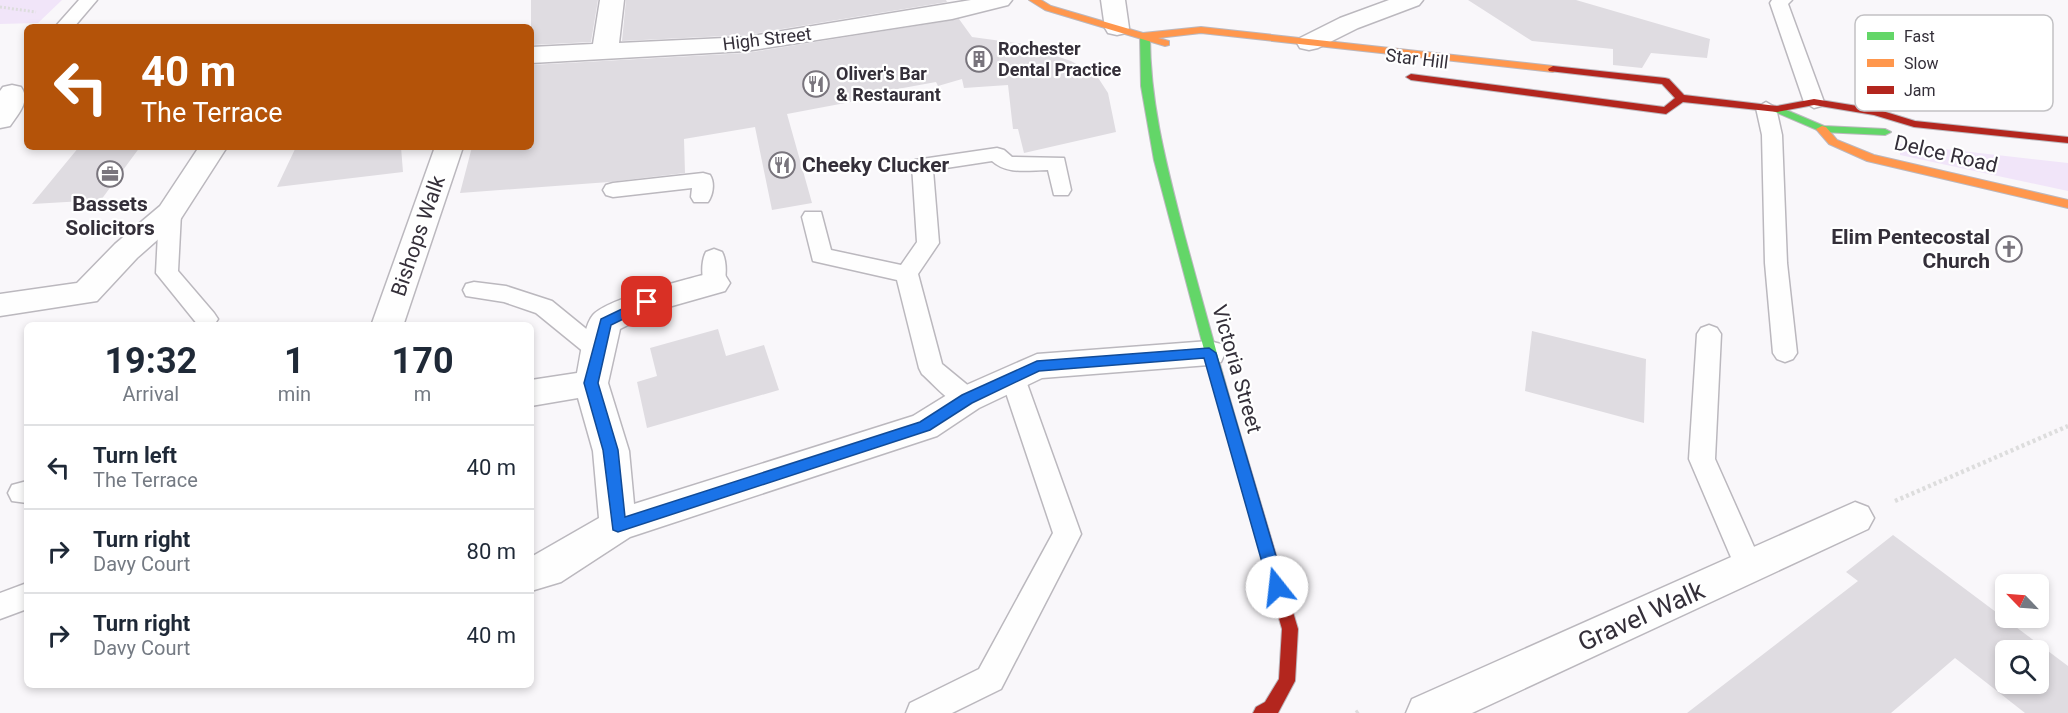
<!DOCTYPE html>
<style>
:root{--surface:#fff;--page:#f6f6f7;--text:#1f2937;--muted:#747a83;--line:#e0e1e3}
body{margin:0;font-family:Roboto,sans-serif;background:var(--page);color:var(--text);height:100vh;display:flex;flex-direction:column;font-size:22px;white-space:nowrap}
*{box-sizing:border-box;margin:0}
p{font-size:20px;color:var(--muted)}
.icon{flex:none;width:33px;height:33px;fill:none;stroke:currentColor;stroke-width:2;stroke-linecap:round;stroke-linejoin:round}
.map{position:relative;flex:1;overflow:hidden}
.panel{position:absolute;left:24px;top:322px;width:510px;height:366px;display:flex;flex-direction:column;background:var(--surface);border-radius:9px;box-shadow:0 3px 9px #0003}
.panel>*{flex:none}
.hud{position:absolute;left:24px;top:24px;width:510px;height:126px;border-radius:9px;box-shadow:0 3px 9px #0003;background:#b45309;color:#fff;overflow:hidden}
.needle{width:39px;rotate:295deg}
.fabs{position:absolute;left:1995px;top:574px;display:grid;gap:12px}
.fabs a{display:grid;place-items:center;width:54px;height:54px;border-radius:9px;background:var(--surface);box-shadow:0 3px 9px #0003;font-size:30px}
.pin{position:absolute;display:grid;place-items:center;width:51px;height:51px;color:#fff;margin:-26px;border-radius:12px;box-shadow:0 3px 9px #0006}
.me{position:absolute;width:66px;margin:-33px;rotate:344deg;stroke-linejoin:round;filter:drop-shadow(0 0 4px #0008)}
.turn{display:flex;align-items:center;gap:21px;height:126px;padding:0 18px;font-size:27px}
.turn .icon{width:78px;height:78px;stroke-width:2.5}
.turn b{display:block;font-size:42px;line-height:51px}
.eta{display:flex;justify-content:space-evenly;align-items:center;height:102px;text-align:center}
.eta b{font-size:36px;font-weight:700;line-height:42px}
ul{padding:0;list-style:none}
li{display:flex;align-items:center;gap:18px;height:84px;padding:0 18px;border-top:2px solid var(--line)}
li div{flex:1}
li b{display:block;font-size:22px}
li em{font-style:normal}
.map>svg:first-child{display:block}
.green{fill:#f1e5f9}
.building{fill:#dfdce1;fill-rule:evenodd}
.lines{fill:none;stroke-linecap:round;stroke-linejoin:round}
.lane-casing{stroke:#bbb8be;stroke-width:3}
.street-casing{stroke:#bbb8be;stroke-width:3}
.fast-casing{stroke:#bbb8be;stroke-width:2}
.slow-casing{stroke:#bbb8be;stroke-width:2}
.jam-casing{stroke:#bbb8be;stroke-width:2}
.path-far1{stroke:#ddd;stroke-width:3;stroke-dasharray:2 2;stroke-linecap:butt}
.path{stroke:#ddd;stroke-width:4.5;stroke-dasharray:3 3;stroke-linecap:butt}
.lane{fill:#fefefe;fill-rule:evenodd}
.street{fill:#fefefe;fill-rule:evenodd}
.fast{fill:#63d668;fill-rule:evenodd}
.slow{fill:#ff974d;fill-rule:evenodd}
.jam{fill:#b3261e;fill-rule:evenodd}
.route{fill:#1a73e8;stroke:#114b97;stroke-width:1.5}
.labels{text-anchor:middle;stroke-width:4.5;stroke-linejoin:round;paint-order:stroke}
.far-street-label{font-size:18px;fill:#342f39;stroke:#fff}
.far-poi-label{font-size:18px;font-weight:bold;fill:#342f39;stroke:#fff;text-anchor:start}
.street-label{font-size:21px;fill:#342f39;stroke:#fff}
.poi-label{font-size:21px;font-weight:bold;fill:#342f39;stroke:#fff;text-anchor:start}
.near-street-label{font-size:26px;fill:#342f39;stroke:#fff}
.key{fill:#fff;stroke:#c2c1c4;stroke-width:1.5}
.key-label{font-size:16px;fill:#342f39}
</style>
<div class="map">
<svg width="2068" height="713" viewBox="0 0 2068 713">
<rect width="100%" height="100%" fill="#f9f7fa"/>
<path class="green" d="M 0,0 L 62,0 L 38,23 L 0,24 Z
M 1900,144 L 2068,163 L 2068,191 L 1900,155 Z"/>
<path class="building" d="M 531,0 L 598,0 L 591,42 L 531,45 Z
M 626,0 L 946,0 L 947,2 L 746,35 L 622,41 Z
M 1468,0 L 1576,0 L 1710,39 L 1707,58 L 1651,53 L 1642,68 L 1613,65 L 1613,49 L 1532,41 Z
M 959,19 L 972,37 L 1046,47 L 1047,53 L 1071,61 L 1097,76 L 1108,93 L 1116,132 L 1024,153 L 1018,129 L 1013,129 L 1008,85 L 964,88 L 962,79 L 938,86 L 936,82 L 859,96 L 861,100 L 787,114 L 812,203 L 772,210 L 755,127 L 684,139 L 685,173 L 609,182 L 460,193 L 472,147 L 531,147 L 531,65 L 746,53 Z
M 79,147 L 140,147 L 101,200 L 32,204 Z
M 296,147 L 401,147 L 403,172 L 277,187 Z
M 718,329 L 726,356 L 764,345 L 779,390 L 647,428 L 637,382 L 657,376 L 650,348 Z
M 1532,331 L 1646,359 L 1644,423 L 1525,391 Z
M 1893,535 L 2068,666 L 2068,713 L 2025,713 L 1955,658 L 1891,713 L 1687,713 L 1858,581 L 1846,572 ZM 2006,651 L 2038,651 L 2038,684 L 2006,684 Z"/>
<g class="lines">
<g class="lane-casing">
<path id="lane" d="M 79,0 L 97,0 L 74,27 L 55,27 Z
M 1772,0 L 1792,0 L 1788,4 L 1824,102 L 1821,106 L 1814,108 L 1804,102 L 1770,3 Z
M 1766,102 L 1776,108 L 1782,135 L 1787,263 L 1797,353 L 1793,359 L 1785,362 L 1777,359 L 1773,353 L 1765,263 L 1762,135 L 1756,108 Z
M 997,148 L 1004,150 L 1012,157 L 1064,158 L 1071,190 L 1068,195 L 1054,195 L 1048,170 C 1029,170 1007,175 992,161 L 933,170 L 939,243 L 918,274 L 942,364 L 976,392 L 979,399 L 976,406 C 955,412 937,387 922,374 L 919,368 L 897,280 L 813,261 L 802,217 L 805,212 L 821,212 L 831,250 L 901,265 L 917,242 L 912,165 L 915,160 Z
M 703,173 L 710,175 C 715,183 713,195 708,202 L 694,202 L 691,197 L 692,188 L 613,197 L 606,195 L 603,190 L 606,185 L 613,183 Z
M 170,206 L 178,208 L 181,213 L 178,271 L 214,313 L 218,319 L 214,325 L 198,325 L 156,273 L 159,213 L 162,208 Z
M 714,249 L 722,252 C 727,261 727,279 722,289 L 714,291 L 706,289 C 701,279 701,261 706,252 Z
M 474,282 L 506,286 L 552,301 L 606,345 L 610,351 L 606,357 L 598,360 L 590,357 L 536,313 L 504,302 L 466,296 L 463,290 L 466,284 Z
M 1709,325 L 1717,328 L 1721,334 L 1715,459 L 1763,567 L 1759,576 L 1749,579 L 1739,576 L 1689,459 L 1697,334 L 1701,328 Z
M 1013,369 L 1022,371 L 1025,378 L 1081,534 L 1001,689 L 952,713 L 906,713 L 910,703 L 979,669 L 1053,533 L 1001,378 L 1004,371 Z
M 27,481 L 27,503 L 12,501 L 8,493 L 12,485 Z
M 27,583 L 27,609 L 0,619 L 0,593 Z"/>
</g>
<g class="street-casing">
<path id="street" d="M 600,0 L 624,0 L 619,43 L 746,37 L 971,0 L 1012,0 L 1008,5 L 952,19 L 746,51 L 531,63 L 531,47 L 593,44 Z
M 1101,0 L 1125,0 L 1129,28 L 1126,33 L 1117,35 L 1108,33 L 1105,28 Z
M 1389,0 L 1423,0 L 1419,5 L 1358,28 L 1318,48 L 1309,50 L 1300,48 L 1297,43 L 1300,38 L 1340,18 Z
M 12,85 L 21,87 C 31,101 18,114 10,126 L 0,128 L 0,91 L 3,87 Z
M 199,147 L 227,147 L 180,220 L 137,258 L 97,301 L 0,316 L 0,294 L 77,283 L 115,244 L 160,206 Z
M 435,147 L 463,147 L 403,326 L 371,326 Z
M 714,272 L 725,275 L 730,283 L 725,291 L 658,310 L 620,329 L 608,383 L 629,451 L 634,504 L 913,416 L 955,390 L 1037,354 L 1209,341 L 1221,344 L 1225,353 L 1221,362 L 1209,365 L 1042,378 L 979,408 L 937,436 L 630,537 L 561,582 L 531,591 L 531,557 L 599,518 L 593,451 L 578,398 L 531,406 L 531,380 L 577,373 C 580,359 584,325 593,315 C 608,298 689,279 714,272 Z
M 1855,502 L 1868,507 L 1874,518 L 1868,529 L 1472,713 L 1406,713 L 1412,699 Z"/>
</g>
<g class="fast-casing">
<path id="fast" d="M 1145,33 L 1150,36 C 1150,106 1168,170 1185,237 C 1205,311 1225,384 1247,457 L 1245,461 L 1240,463 L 1235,461 L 1233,457 L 1225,429 L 1154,160 L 1141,86 L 1140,36 Z
M 1777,106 L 1824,126 L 1885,129 L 1891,132 L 1885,135 L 1822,132 L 1773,111 L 1772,109 Z"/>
</g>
<g class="slow-casing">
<path id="slow" d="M 1029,0 L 1041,0 L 1051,6 L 1143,33 L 1201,27 L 1553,66 L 1558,69 L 1553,72 L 1201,33 L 1158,38 L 1169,41 L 1169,45 L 1165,46 L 1045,10 Z
M 1822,126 L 1826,127 L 1837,140 L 1874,155 L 2068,200 L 2068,208 L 1867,161 L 1829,144 L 1816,129 Z"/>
</g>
<g class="jam-casing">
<path id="jam" d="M 1553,66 L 1665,78 L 1669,79 L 1684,95 L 1777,106 L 1814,99 L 1876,109 L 1915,121 L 2068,137 L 2068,143 L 1914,127 L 1874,115 L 1814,105 L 1777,112 L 1683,102 L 1666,114 L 1411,80 L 1406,77 L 1411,74 L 1664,107 L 1675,98 L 1662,84 L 1549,71 L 1548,69 Z
M 1240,451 L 1245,453 L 1247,457 L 1298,629 L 1295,681 L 1278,713 L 1253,713 L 1256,707 L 1265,702 L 1279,679 L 1282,629 L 1233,457 L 1235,453 Z"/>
</g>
<path class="path-far1" d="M 0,7 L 36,12"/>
<path class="path" d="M 1895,501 L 2068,426
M 1356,713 L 1359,711"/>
<use href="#lane" class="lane"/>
<use href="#street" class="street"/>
<use href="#fast" class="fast"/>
<use href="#slow" class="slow"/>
<use href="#jam" class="jam"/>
</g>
<path class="route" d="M 647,297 L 653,302 L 652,305 L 611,325 L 598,383 L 618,450 L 625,517 L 920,422 L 962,395 L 1037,361 L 1209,348 L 1216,353 L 1285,587 L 1283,592 L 1272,592 L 1269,587 L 1204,358 L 1039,371 L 972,403 L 930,430 L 618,532 L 613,530 L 603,450 L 584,383 L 601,319 Z"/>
<defs>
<g id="building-ring" transform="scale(1.35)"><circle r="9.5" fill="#fff" stroke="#79757d" stroke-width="1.5"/><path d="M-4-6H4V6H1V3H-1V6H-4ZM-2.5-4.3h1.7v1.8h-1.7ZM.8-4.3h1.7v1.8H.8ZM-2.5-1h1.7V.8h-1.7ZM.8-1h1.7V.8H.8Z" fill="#79757d"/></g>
<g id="restaurant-ring" transform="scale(1.35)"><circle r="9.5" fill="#fff" stroke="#79757d" stroke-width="1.5"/><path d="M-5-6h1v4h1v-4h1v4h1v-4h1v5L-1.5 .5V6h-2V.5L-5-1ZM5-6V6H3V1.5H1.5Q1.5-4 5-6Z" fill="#79757d"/></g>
<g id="office-ring" transform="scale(1.35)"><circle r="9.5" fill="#fff" stroke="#79757d" stroke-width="1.5"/><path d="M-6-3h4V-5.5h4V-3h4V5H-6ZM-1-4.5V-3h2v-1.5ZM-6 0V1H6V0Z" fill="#79757d"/></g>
<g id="church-ring" transform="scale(1.35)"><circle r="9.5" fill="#fff" stroke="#79757d" stroke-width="1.5"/><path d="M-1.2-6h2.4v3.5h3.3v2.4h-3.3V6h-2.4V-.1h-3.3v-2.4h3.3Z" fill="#79757d"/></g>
</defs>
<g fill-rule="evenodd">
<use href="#building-ring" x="979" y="59"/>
<use href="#restaurant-ring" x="816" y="84"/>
<use href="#restaurant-ring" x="782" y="165"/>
<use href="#office-ring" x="110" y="174"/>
<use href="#church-ring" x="2009" y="249"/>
</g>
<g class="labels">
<g class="far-street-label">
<text transform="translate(767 39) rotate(-7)" y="6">High Street</text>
<text transform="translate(1417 59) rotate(7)" y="6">Star Hill</text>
</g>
<g class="far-poi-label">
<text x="998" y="55">Rochester<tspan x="998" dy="21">Dental Practice</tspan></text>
<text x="836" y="80">Oliver's Bar<tspan x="836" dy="21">&amp; Restaurant</tspan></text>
</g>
<g class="street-label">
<text transform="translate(1946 154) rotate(13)" y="7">Delce Road</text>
<text transform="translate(418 236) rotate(-71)" y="7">Bishops Walk</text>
<text transform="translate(1237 369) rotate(74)" y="7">Victoria Street</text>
</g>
<g class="poi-label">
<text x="802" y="172">Cheeky Clucker</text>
<text x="110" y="211" text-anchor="middle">Bassets<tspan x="110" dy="24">Solicitors</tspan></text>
<text x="1990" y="244" text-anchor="end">Elim Pentecostal<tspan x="1990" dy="24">Church</tspan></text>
</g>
<g class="near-street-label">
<text transform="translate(1641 616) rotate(-24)" y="9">Gravel Walk</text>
</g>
</g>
<rect x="1855" y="15" width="198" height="96" rx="9" class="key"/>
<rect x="1867" y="32" width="27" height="8" fill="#63d668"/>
<rect x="1867" y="59" width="27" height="8" fill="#ff974d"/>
<rect x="1867" y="86" width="27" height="8" fill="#b3261e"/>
<g class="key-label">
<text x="1904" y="42">Fast</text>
<text x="1904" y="69">Slow</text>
<text x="1904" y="96">Jam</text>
</g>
</svg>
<div class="fabs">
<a><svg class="needle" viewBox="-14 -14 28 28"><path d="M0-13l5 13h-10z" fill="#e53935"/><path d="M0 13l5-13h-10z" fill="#747a83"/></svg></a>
<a><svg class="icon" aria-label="search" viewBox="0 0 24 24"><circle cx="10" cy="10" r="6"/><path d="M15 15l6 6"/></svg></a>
</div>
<div class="pin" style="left:647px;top:302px;background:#d93025"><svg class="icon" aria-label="arrive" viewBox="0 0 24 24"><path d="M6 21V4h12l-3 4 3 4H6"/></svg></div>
<svg class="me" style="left:1277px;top:587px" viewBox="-20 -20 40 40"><circle r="19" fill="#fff"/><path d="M0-13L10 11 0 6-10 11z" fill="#1a73e8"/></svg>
<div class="hud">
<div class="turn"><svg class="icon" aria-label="left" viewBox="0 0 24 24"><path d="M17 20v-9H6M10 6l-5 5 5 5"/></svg><div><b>40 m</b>The Terrace</div></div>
</div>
<section class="panel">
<div class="eta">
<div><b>19:32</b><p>Arrival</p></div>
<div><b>1</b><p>min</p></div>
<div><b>170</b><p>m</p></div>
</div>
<ul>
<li><svg class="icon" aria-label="left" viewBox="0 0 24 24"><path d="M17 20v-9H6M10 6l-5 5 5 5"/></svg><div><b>Turn left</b><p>The Terrace</p></div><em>40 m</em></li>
<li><svg class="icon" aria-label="right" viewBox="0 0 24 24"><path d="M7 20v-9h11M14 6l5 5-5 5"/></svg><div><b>Turn right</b><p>Davy Court</p></div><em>80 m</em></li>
<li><svg class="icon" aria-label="right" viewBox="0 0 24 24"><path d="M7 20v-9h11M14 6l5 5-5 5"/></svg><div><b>Turn right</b><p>Davy Court</p></div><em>40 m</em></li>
</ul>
</section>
</div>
